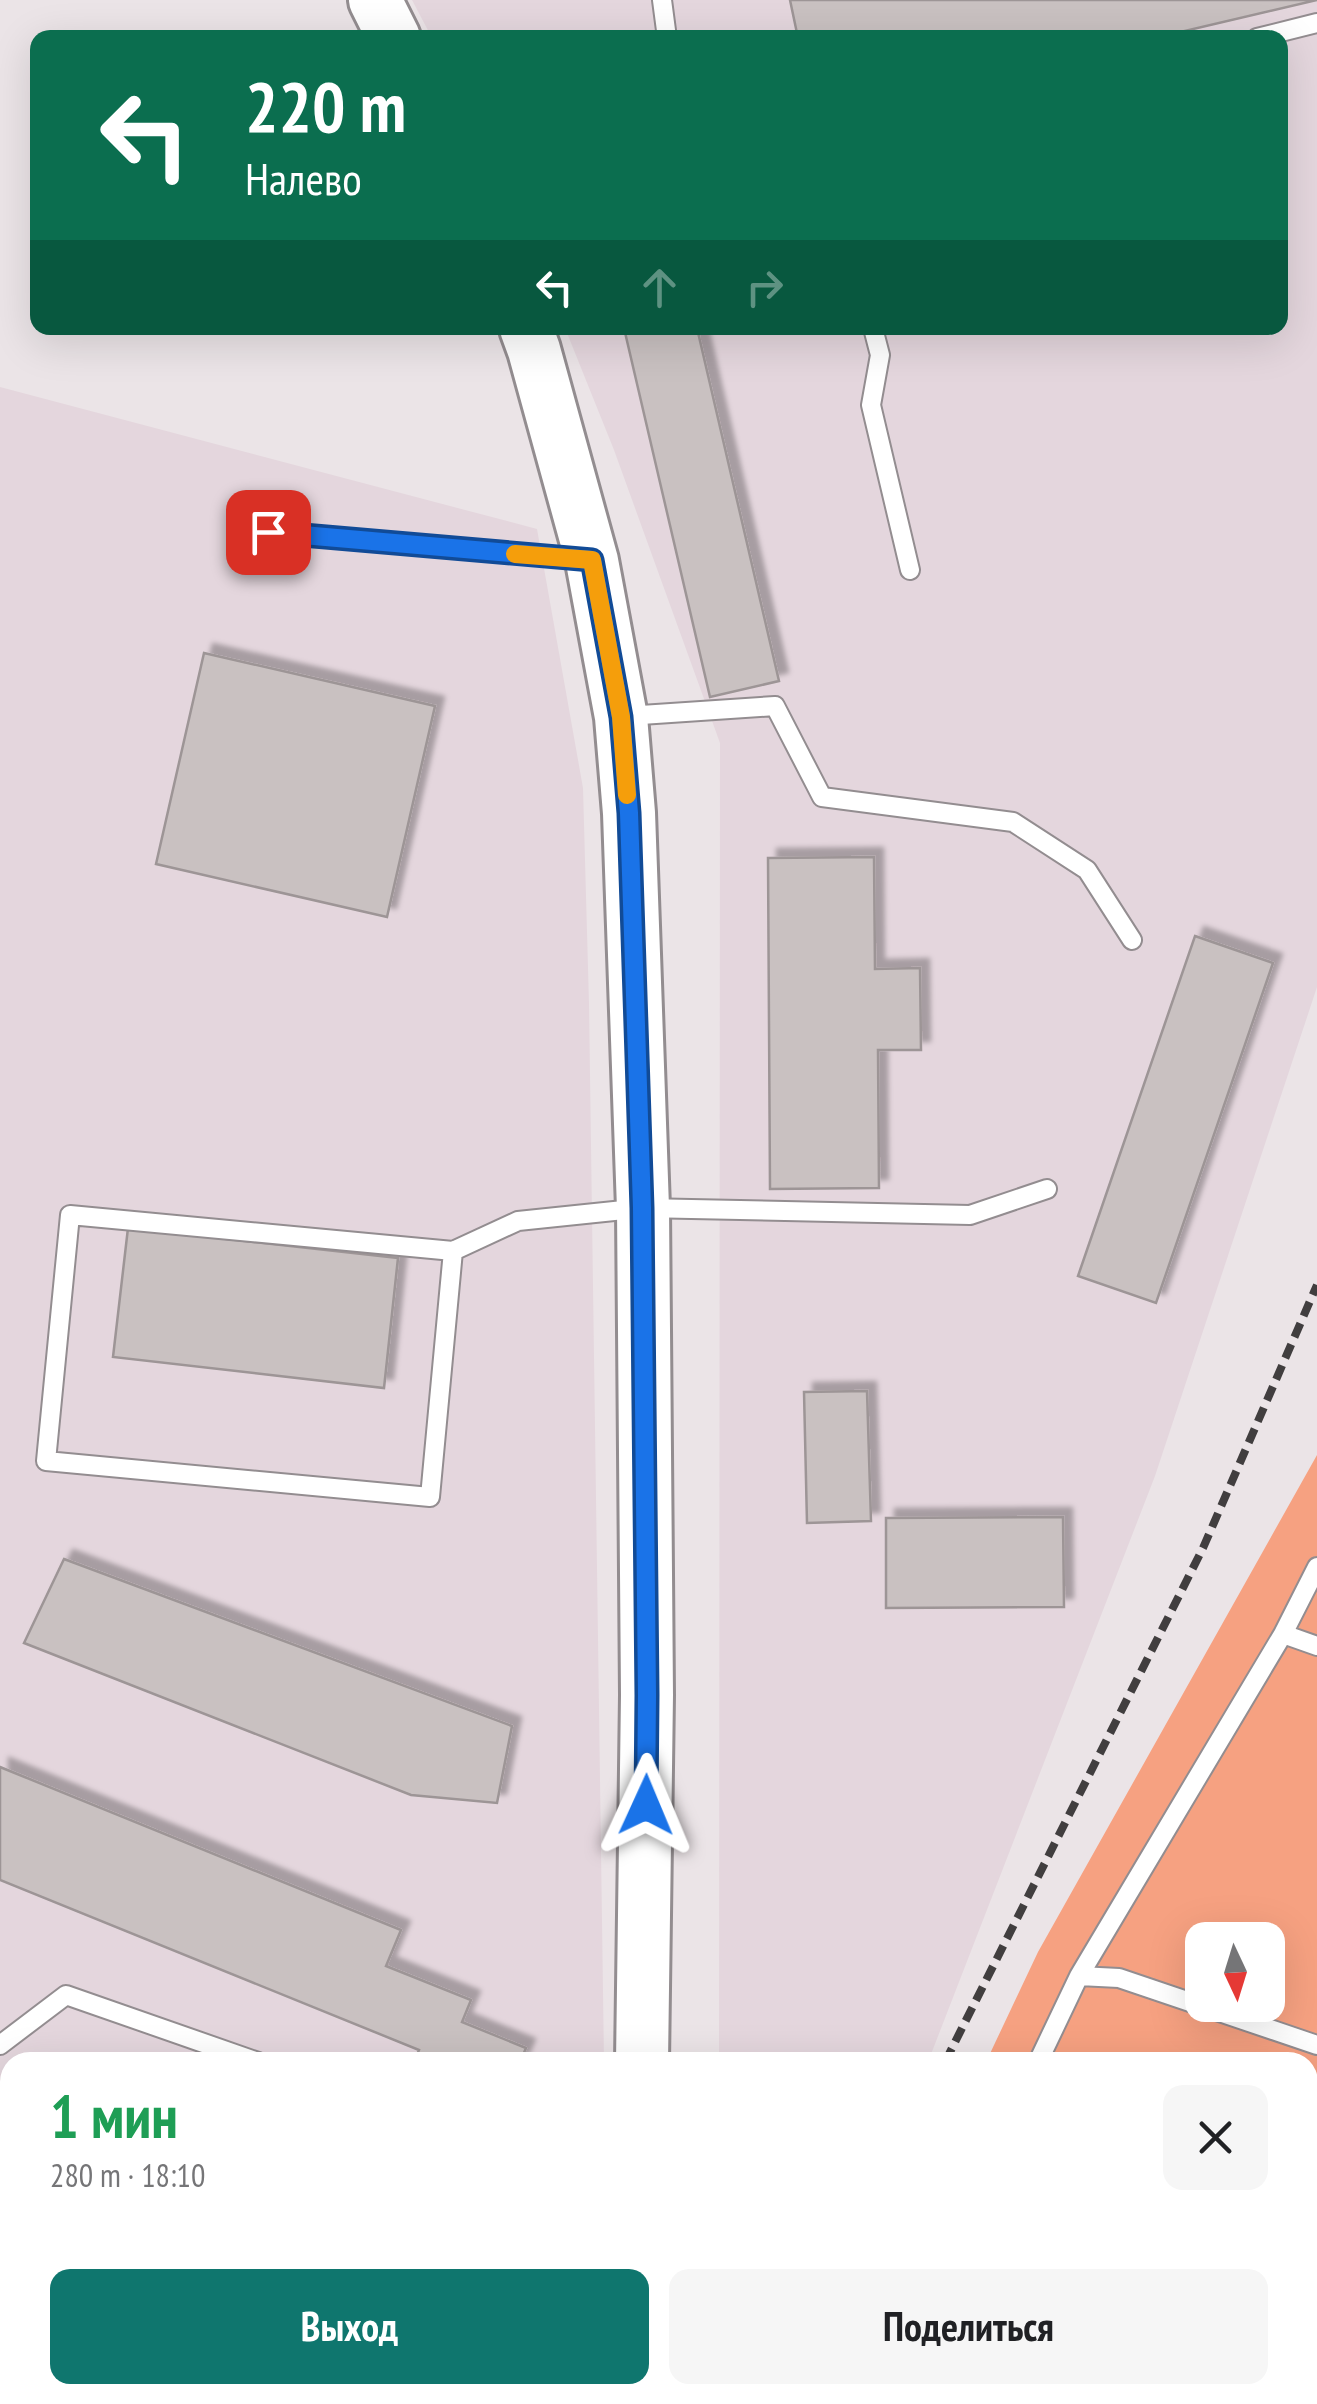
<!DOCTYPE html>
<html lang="ru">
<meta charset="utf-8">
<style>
:root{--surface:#fff;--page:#f6f6f6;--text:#202124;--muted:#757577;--accent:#0f766e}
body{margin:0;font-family:"PT Sans Narrow",sans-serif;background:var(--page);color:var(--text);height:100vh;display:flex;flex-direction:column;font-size:38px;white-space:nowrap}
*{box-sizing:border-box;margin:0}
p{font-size:32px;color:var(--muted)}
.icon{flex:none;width:55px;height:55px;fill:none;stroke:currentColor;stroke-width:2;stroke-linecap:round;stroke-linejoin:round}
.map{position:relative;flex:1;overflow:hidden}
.details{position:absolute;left:0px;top:2052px;width:1318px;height:352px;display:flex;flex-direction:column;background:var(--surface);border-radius:30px 30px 0 0;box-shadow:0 10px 40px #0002}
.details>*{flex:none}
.hud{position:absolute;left:30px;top:30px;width:1258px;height:305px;border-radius:20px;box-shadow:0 10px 40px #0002;background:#0b6e4f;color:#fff;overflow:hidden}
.needle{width:65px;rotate:176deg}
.controls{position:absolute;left:1185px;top:1922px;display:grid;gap:20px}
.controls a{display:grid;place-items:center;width:100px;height:100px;border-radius:20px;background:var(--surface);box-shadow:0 10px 40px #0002;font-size:50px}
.pin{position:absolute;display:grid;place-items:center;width:85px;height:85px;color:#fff;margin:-42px;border-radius:20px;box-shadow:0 5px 15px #0006}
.me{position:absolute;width:110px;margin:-55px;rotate:1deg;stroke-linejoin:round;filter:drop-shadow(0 0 8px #0008)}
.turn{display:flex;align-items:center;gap:35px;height:210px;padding:0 50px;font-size:45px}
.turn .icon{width:130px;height:130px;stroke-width:2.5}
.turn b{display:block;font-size:70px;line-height:85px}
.lanes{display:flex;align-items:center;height:95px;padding:0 50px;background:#0003;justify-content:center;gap:50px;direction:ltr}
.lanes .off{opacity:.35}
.round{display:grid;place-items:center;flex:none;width:105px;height:105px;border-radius:20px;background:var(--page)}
.headline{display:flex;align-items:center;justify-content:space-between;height:170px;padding:0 50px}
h1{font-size:60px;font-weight:700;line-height:75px;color:#1e9e55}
.action{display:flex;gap:20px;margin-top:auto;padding:20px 50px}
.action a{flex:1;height:115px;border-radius:20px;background:var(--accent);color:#fff;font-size:40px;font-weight:700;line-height:115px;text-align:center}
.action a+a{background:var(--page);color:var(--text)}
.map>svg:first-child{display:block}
.built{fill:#e4d6dd}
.green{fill:#f6a181;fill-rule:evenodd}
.building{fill:#c9c1c1;stroke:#9d9596;stroke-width:2.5;filter:url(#shadow)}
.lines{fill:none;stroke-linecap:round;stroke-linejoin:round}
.service-casing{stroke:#938d90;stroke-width:22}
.secondary-casing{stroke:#938d90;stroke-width:58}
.service{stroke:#fff;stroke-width:18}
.secondary{stroke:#fff;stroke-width:52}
.rail{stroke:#413e3f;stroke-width:8;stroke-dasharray:15 8;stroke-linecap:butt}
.route-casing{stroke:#114b97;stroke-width:25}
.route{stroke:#1a73e8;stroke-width:18}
.slow{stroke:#f59e0b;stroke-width:18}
</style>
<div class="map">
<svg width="1317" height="2404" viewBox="0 0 1317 2404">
<defs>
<filter id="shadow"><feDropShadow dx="9" dy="-9" stdDeviation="2.5" flood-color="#0004"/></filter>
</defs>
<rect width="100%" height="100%" fill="#ebe4e7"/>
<path class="built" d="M 412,0 L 1317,0 L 1317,987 L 1155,1476 L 928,2062 L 719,2062 L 720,743 L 614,450 L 565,328 L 1280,328 L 1280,38 L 432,38 Z
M 0,387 L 537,529 L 583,788 L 589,1004 L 604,2062 L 10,2062 L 10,2395 L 573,2395 L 571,2404 L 0,2404 Z"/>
<path class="green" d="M 1317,1455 L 1317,2404 L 825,2404 L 830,2395 L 1308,2395 L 1308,2062 L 986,2062 L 1038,1952 ZM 1202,1940 L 1268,1940 L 1268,2005 L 1202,2005 Z"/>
<path class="building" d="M 790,0 L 1317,0 L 1155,38 L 798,38 Z
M 624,328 L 697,328 L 779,681 L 710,697 Z
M 204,653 L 435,706 L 387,917 L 156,864 Z
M 874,857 L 875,969 L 920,968 L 921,1050 L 878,1050 L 879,1188 L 770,1189 L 768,858 Z
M 1195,936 L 1273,963 L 1156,1303 L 1078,1276 Z
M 128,1228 L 398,1258 L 384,1388 L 113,1357 Z
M 867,1391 L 871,1521 L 807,1523 L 804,1392 Z
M 1063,1517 L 1064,1607 L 886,1608 L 886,1518 Z
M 64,1559 L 512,1726 L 497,1803 L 411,1795 L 24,1643 Z
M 0,1767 L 401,1930 L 386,1966 L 471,2000 L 462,2022 L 526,2048 L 520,2062 L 414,2062 L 419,2050 L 0,1880 Z
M 10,2099 L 10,2182 L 0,2188 L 0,2105 Z
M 140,2395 L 165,2395 L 187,2404 L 136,2404 Z
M 274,2395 L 369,2395 L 365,2404 L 270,2404 Z"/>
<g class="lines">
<g class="service-casing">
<path id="service" d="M 662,0 L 667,38
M 1257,38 L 1317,23
M 873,328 L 880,355 L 871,405 L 910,570
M 268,532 L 587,560
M 626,716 L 775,706 L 822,797 L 1013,822 L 1087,870 L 1132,940
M 453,1251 L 430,1497 L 46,1461 L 70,1215 L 453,1251 L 518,1221 L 643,1208 L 970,1215 L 1047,1189
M 1283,1634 L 1317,1646
M 1079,1976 L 1283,1634 L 1317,1567
M 0,2045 L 66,1995 L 258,2062
M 1038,2062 L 1079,1976 L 1119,1978 L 1317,2045
M 0,2229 L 10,2243
M 1126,2395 L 1152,2404
M 0,2398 L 10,2393
M 875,2404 L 879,2395"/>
</g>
<g class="secondary-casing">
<path id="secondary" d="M 375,0 L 394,38
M 526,328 L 534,350 L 592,561 L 621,717 L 629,813 L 643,1208 L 647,1695 L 642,2062
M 612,2404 L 614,2395"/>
</g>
<use href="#service" class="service"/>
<use href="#secondary" class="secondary"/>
<path class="rail" d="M 945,2062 L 1203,1548 L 1317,1285
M 774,2404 L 777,2395"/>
</g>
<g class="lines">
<g class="route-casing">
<path id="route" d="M 268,532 L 592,560 L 621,717 L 629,813 L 642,1208 L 647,1695 L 646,1805"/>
</g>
<use href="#route" class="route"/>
<path class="slow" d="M 515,554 L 592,560 L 621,717 L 627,795"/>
</g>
</svg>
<div class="controls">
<a><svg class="needle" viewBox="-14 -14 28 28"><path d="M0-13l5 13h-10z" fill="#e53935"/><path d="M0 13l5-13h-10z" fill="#757577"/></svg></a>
</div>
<div class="pin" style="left:268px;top:532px;background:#d93025"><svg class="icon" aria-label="arrive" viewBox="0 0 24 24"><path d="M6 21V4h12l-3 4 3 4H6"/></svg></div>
<svg class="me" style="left:646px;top:1805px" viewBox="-20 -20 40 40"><path d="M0-17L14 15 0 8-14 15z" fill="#1a73e8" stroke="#fff" stroke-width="4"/></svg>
<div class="hud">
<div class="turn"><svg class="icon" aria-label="left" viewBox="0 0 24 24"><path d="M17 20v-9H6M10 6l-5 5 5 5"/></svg><div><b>220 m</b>Налево</div></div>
<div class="lanes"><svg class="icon" aria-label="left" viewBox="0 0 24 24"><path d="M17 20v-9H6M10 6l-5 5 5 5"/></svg><svg class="icon off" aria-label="ahead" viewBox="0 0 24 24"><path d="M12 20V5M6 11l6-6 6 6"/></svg><svg class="icon off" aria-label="right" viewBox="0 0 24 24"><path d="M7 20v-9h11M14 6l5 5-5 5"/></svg></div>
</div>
<section class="details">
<div class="headline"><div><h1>1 мин</h1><p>280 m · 18:10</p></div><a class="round"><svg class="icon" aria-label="close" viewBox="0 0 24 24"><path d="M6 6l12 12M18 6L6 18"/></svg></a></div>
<div class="action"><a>Выход</a><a>Поделиться</a></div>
</section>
</div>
